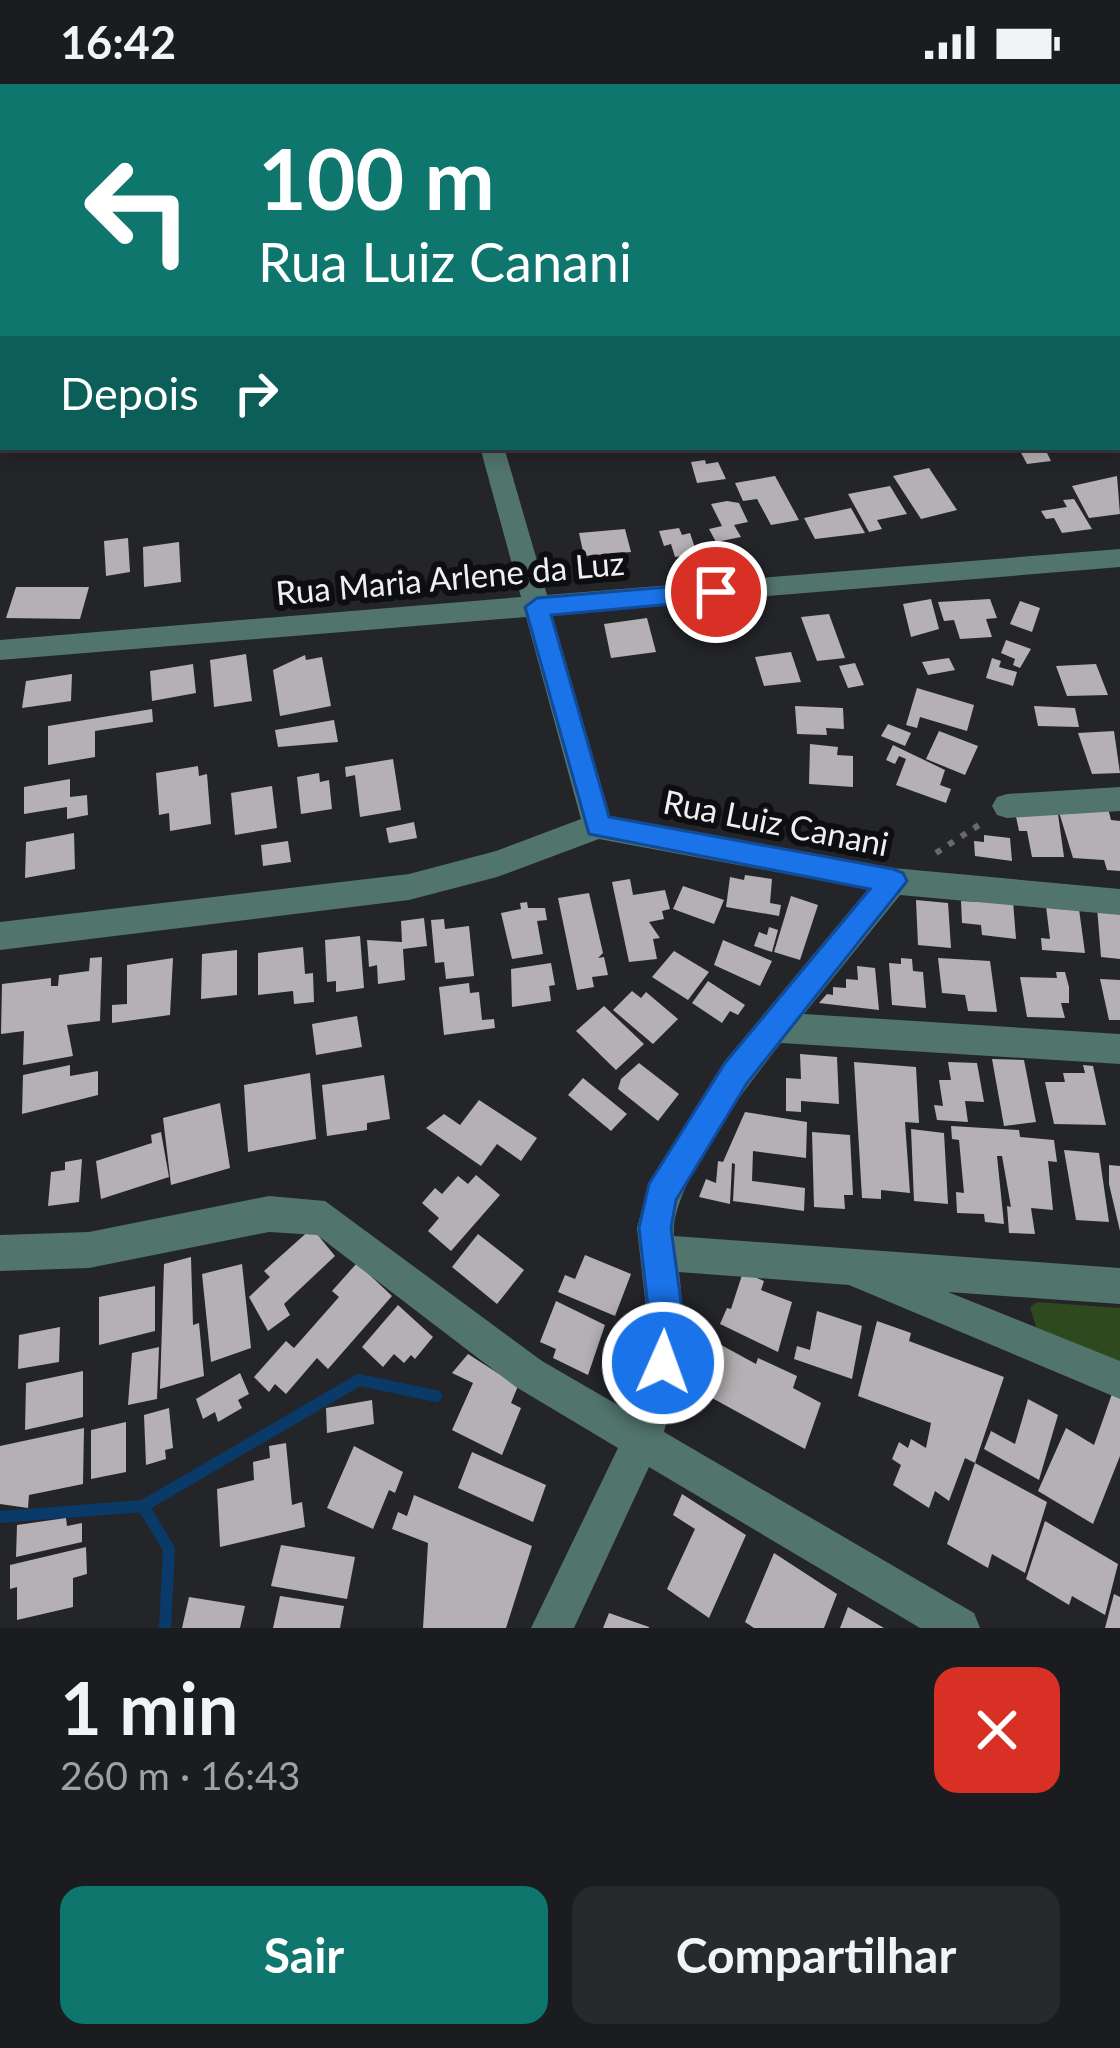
<!DOCTYPE html>
<html lang="pt">
<meta charset="utf-8">
<style>
:root{--surface:#1b1c1f;--page:#28292c;--text:#f1f3f6;--muted:#a0a1a4;--line:#393a3d;--accent:#0f766e}
body{margin:0;font-family:Lato,sans-serif;background:var(--page);color:var(--text);height:100vh;display:flex;flex-direction:column;font-size:45px;white-space:nowrap}
*{box-sizing:border-box;margin:0}
p{font-size:39px;color:var(--muted)}
.icon{flex:none;width:66px;height:66px;fill:none;stroke:currentColor;stroke-width:2;stroke-linecap:round;stroke-linejoin:round}
.map{position:relative;height:1544px;overflow:hidden}
.drawer{display:flex;flex-direction:column;background:var(--surface);flex:1}
.drawer>*{flex:none}
.hud{position:absolute;left:0px;top:0px;width:1122px;height:366px;box-shadow:0 6px 18px #0003,0 0 0 3px var(--line);background:#0f766e;color:#fff;overflow:hidden}
.pin{position:absolute;display:grid;place-items:center;width:102px;height:102px;color:#fff;margin:-51px;border:6px solid #fff;border-radius:50%;box-shadow:0 3px 12px #0007}
.me{position:absolute;width:132px;margin:-66px;rotate:2deg;stroke-linejoin:round;filter:drop-shadow(0 0 9px #0008)}
.turn{display:flex;align-items:center;gap:42px;height:252px;padding:0 60px;font-size:54px}
.turn .icon{width:156px;height:156px;stroke-width:2.5}
.turn b{display:block;font-size:84px;line-height:102px}
.then{display:flex;align-items:center;height:114px;padding:0 60px;background:#0003;gap:24px;font-size:45px}
.round{display:grid;place-items:center;flex:none;width:126px;height:126px;border-radius:24px;background:var(--page)}
.headline{display:flex;align-items:center;justify-content:space-between;height:204px;padding:0 60px}
h1{font-size:72px;font-weight:700;line-height:90px}
.primary-button{display:flex;gap:24px;margin-top:auto;padding:24px 60px}
.primary-button a{flex:1;height:138px;border-radius:24px;background:var(--accent);color:#fff;font-size:48px;font-weight:700;line-height:138px;text-align:center}
.primary-button a+a{background:var(--page);color:var(--text)}
.status{display:flex;justify-content:space-between;align-items:center;height:84px;padding:0 60px;background:var(--surface);direction:ltr}
.status svg{height:33px;fill:currentColor}
.map>svg:first-child{display:block}
.green{fill:#2e491e}
.lines{fill:none;stroke-linecap:round;stroke-linejoin:round}
.stream{stroke:#093a68;stroke-width:12}
.building{fill:#b5b0b3}
.path{stroke:#696a6d;stroke-width:6;stroke-dasharray:6 9;stroke-linecap:butt}
.minor{fill:#51746c;fill-rule:evenodd}
.route{fill:#1a73e8;stroke:#114b97;stroke-width:3}
.labels{text-anchor:middle;stroke-width:12;stroke-linejoin:round;paint-order:stroke}
.street-label{font-size:33px;fill:#eeeff1;stroke:#0e0e10}
</style>
<div class="status"><b>16:42</b><svg viewBox="0 0 49 12"><path d="M0 12V9h3v3zM5 12V6h3v6zM10 12V3h3v9zM15 12V0h3v12zM26 1h20v11H26zM47 4h2v5h-2z"/></svg></div>
<div class="map">
<svg width="1120" height="1544" viewBox="0 0 1120 1544">
<rect width="100%" height="100%" fill="#242529"/>
<path class="green" d="M 1037,1218 L 1120,1224 L 1120,1279 L 1037,1246 L 1030,1223 Z"/>
<g class="lines">
<path class="stream" d="M 143,1422 L 169,1465 L 165,1544
M 0,1433 L 143,1422 L 359,1296 L 436,1312"/>
</g>
<path class="building" d="M 1018,363 L 1052,363 L 1054,368 L 1047,369 L 1051,377 L 1027,380 Z
M 705,376 L 706,380 L 718,378 L 726,395 L 697,399 L 691,378 Z
M 929,384 L 957,426 L 921,435 L 893,392 Z
M 775,392 L 799,436 L 771,441 L 757,415 L 743,417 L 735,399 Z
M 1117,392 L 1120,430 L 1089,434 L 1072,402 Z
M 890,402 L 907,430 L 877,436 L 882,445 L 869,448 L 848,410 Z
M 1074,415 L 1092,445 L 1062,449 L 1054,434 L 1046,435 L 1041,427 L 1067,423 L 1063,416 Z
M 727,417 L 739,419 L 748,438 L 734,441 L 741,453 L 716,458 L 709,445 L 722,442 L 711,420 Z
M 851,424 L 865,449 L 815,455 L 804,434 Z
M 679,444 L 682,451 L 690,449 L 697,470 L 675,473 L 671,460 L 664,462 L 659,447 Z
M 625,445 L 631,468 L 584,472 L 579,449 Z
M 128,454 L 130,488 L 106,492 L 104,457 Z
M 179,458 L 181,498 L 144,503 L 143,463 Z
M 16,503 L 89,503 L 80,535 L 6,534 Z
M 931,515 L 939,545 L 911,553 L 903,520 Z
M 990,515 L 997,534 L 986,535 L 992,553 L 960,555 L 954,536 L 944,537 L 938,518 Z
M 1020,517 L 1040,524 L 1032,548 L 1010,540 Z
M 829,530 L 845,574 L 817,577 L 801,533 Z
M 647,534 L 656,568 L 611,574 L 604,540 Z
M 1006,556 L 1031,565 L 1020,584 L 1013,581 L 1015,575 L 1001,569 Z
M 791,568 L 801,598 L 764,602 L 755,573 Z
M 246,570 L 252,617 L 214,623 L 210,576 Z
M 305,571 L 306,576 L 322,573 L 331,622 L 280,632 L 273,586 Z
M 949,574 L 955,586 L 928,591 L 922,578 Z
M 992,574 L 1001,577 L 999,583 L 1017,588 L 1013,602 L 986,594 Z
M 855,579 L 864,601 L 848,604 L 839,582 Z
M 193,580 L 196,609 L 152,617 L 150,587 Z
M 1096,580 L 1108,611 L 1067,612 L 1056,582 Z
M 72,590 L 71,617 L 22,624 L 26,597 Z
M 917,604 L 974,621 L 967,647 L 920,633 L 917,644 L 906,641 Z
M 795,622 L 843,624 L 844,645 L 826,644 L 827,651 L 797,650 Z
M 1034,622 L 1075,624 L 1079,643 L 1038,642 Z
M 152,625 L 153,638 L 95,647 L 95,673 L 48,681 L 48,642 Z
M 334,636 L 338,658 L 278,663 L 275,646 Z
M 888,640 L 911,649 L 905,662 L 881,652 Z
M 939,647 L 978,662 L 965,691 L 926,675 Z
M 1114,647 L 1120,689 L 1092,690 L 1078,649 Z
M 810,660 L 838,663 L 837,671 L 853,672 L 853,703 L 809,700 Z
M 893,661 L 945,686 L 940,701 L 951,705 L 946,719 L 896,701 L 906,675 L 899,672 L 895,680 L 886,676 Z
M 393,675 L 401,726 L 360,733 L 355,691 L 346,693 L 345,683 Z
M 198,682 L 199,692 L 207,690 L 211,740 L 170,747 L 169,729 L 159,731 L 156,689 Z
M 319,689 L 320,698 L 329,696 L 332,725 L 301,730 L 297,693 Z
M 70,695 L 70,713 L 87,711 L 88,731 L 67,735 L 67,723 L 24,730 L 24,703 Z
M 272,702 L 277,744 L 235,751 L 231,709 Z
M 1108,724 L 1111,736 L 1120,737 L 1120,787 L 1107,786 L 1104,776 L 1073,774 L 1058,725 Z
M 1015,728 L 1058,730 L 1064,773 L 1032,773 L 1027,747 L 1019,747 Z
M 414,738 L 417,754 L 389,759 L 386,744 Z
M 74,749 L 75,785 L 25,794 L 26,758 Z
M 984,751 L 1010,754 L 1012,777 L 975,772 L 974,757 L 984,758 Z
M 288,757 L 291,778 L 263,782 L 261,761 Z
M 745,791 L 772,795 L 770,819 L 781,821 L 779,832 L 726,823 L 730,793 L 744,796 Z
M 630,795 L 633,811 L 665,806 L 670,825 L 662,827 L 664,835 L 649,838 L 660,854 L 653,855 L 657,875 L 629,878 L 612,798 Z
M 683,802 L 724,816 L 714,840 L 673,825 Z
M 589,809 L 603,869 L 598,874 L 604,873 L 608,891 L 592,893 L 594,903 L 577,906 L 558,814 Z
M 791,812 L 818,821 L 800,876 L 774,868 Z
M 980,813 L 1013,817 L 1016,855 L 982,851 L 981,841 L 962,839 L 961,817 L 980,818 Z
M 916,816 L 948,819 L 951,864 L 918,861 Z
M 527,818 L 528,824 L 545,824 L 547,836 L 537,837 L 543,870 L 512,875 L 501,829 L 521,825 L 520,819 Z
M 1046,822 L 1079,825 L 1085,869 L 1042,866 L 1041,854 L 1050,855 Z
M 1097,823 L 1120,825 L 1120,875 L 1101,873 Z
M 424,834 L 427,862 L 403,865 L 405,896 L 378,900 L 377,881 L 369,883 L 367,856 L 402,858 L 401,837 Z
M 444,835 L 445,845 L 469,842 L 474,892 L 446,895 L 444,878 L 435,879 L 431,836 Z
M 769,843 L 778,846 L 772,868 L 754,862 L 759,848 L 767,851 Z
M 360,852 L 364,904 L 336,908 L 336,897 L 327,898 L 325,856 Z
M 723,856 L 772,877 L 760,902 L 714,881 Z
M 303,863 L 305,890 L 313,889 L 314,918 L 294,920 L 293,907 L 258,911 L 258,869 Z
M 237,866 L 237,911 L 201,915 L 202,870 Z
M 674,867 L 709,888 L 688,916 L 652,893 Z
M 102,873 L 100,937 L 67,941 L 73,972 L 23,981 L 24,947 L 1,950 L 2,900 L 51,894 L 51,902 L 58,902 L 59,891 L 89,887 L 90,874 Z
M 173,874 L 170,931 L 112,939 L 112,921 L 127,920 L 127,881 Z
M 901,874 L 912,875 L 913,887 L 923,888 L 926,924 L 892,921 L 889,879 L 901,880 Z
M 938,874 L 990,877 L 997,928 L 968,927 L 965,911 L 942,909 Z
M 551,879 L 555,901 L 549,902 L 551,917 L 512,923 L 511,885 Z
M 857,882 L 875,884 L 879,926 L 819,919 L 827,910 L 833,911 L 833,903 L 846,904 L 846,895 L 858,896 Z
M 1056,888 L 1065,888 L 1069,903 L 1069,919 L 1061,919 L 1065,934 L 1027,933 L 1020,893 L 1057,894 Z
M 1100,895 L 1120,896 L 1120,936 L 1109,936 Z
M 708,897 L 745,921 L 738,931 L 730,927 L 722,939 L 692,919 Z
M 469,899 L 470,909 L 479,908 L 482,936 L 494,935 L 495,944 L 444,951 L 439,903 Z
M 632,907 L 641,914 L 646,908 L 678,935 L 653,960 L 613,926 Z
M 604,922 L 644,960 L 616,986 L 576,947 Z
M 357,932 L 362,963 L 316,971 L 312,940 Z
M 800,970 L 837,973 L 839,1020 L 801,1017 L 801,1028 L 786,1027 L 786,994 L 801,995 Z
M 992,975 L 1024,976 L 1036,1038 L 1004,1042 Z
M 854,978 L 916,983 L 919,1039 L 905,1038 L 910,1109 L 881,1106 L 881,1115 L 862,1114 Z
M 948,978 L 977,979 L 984,1018 L 965,1017 L 968,1038 L 937,1036 L 934,1021 L 943,1022 L 939,996 L 951,996 Z
M 639,979 L 679,1010 L 658,1037 L 618,1005 L 621,995 Z
M 70,981 L 70,992 L 98,987 L 98,1011 L 22,1030 L 23,991 Z
M 1083,981 L 1093,982 L 1106,1041 L 1054,1040 L 1045,998 L 1065,998 L 1063,989 L 1085,989 Z
M 310,989 L 316,1055 L 248,1068 L 244,1001 Z
M 384,991 L 390,1035 L 367,1039 L 367,1046 L 327,1052 L 322,1001 Z
M 583,994 L 627,1030 L 611,1047 L 568,1011 Z
M 479,1016 L 537,1054 L 521,1077 L 497,1060 L 481,1082 L 426,1044 L 444,1030 L 460,1041 Z
M 220,1019 L 230,1084 L 171,1101 L 163,1034 Z
M 745,1028 L 807,1038 L 806,1074 L 753,1067 L 752,1097 L 805,1104 L 804,1127 L 733,1117 L 735,1080 L 732,1079 L 730,1120 L 699,1113 L 706,1095 L 716,1099 L 718,1077 L 723,1078 Z
M 951,1042 L 1019,1046 L 1020,1053 L 1054,1056 L 1057,1078 L 1048,1077 L 1053,1126 L 1031,1124 L 1035,1150 L 1009,1149 L 1007,1122 L 1011,1123 L 1002,1072 L 997,1072 L 1004,1140 L 985,1138 L 984,1130 L 957,1129 L 956,1108 L 964,1109 L 959,1056 L 952,1055 Z
M 911,1045 L 944,1049 L 948,1120 L 914,1117 Z
M 161,1048 L 169,1093 L 101,1115 L 96,1077 L 152,1059 L 151,1051 Z
M 812,1048 L 850,1051 L 853,1111 L 844,1111 L 845,1125 L 814,1123 Z
M 1064,1066 L 1099,1069 L 1109,1138 L 1076,1136 Z
M 82,1075 L 79,1118 L 48,1122 L 51,1088 L 65,1086 L 65,1078 Z
M 1109,1081 L 1120,1082 L 1120,1147 L 1109,1100 Z
M 476,1091 L 500,1111 L 451,1167 L 428,1147 L 439,1134 L 422,1119 L 435,1104 L 442,1110 L 458,1092 L 468,1100 Z
M 312,1144 L 335,1172 L 284,1220 L 290,1231 L 268,1247 L 249,1213 L 270,1193 L 264,1187 Z
M 478,1150 L 524,1186 L 497,1220 L 452,1183 Z
M 585,1171 L 631,1190 L 615,1232 L 558,1208 L 565,1191 L 575,1195 Z
M 191,1173 L 193,1241 L 199,1239 L 204,1292 L 160,1305 L 164,1180 Z
M 357,1179 L 392,1212 L 328,1285 L 317,1274 L 286,1310 L 275,1300 L 269,1308 L 254,1293 L 286,1257 L 294,1264 L 339,1213 L 332,1207 Z
M 242,1180 L 251,1264 L 211,1278 L 202,1190 Z
M 743,1188 L 764,1197 L 761,1206 L 792,1218 L 778,1268 L 720,1240 L 727,1224 L 731,1225 Z
M 155,1202 L 155,1247 L 99,1261 L 99,1213 Z
M 556,1217 L 605,1241 L 588,1291 L 553,1274 L 556,1265 L 540,1258 Z
M 398,1221 L 433,1253 L 415,1275 L 411,1271 L 404,1279 L 394,1270 L 383,1283 L 362,1263 Z
M 817,1227 L 862,1242 L 852,1295 L 794,1275 L 797,1262 L 810,1266 Z
M 877,1237 L 911,1249 L 909,1257 L 1004,1293 L 975,1379 L 965,1374 L 949,1417 L 935,1407 L 929,1424 L 893,1401 L 901,1381 L 892,1375 L 899,1358 L 908,1364 L 911,1355 L 926,1364 L 931,1339 L 858,1312 Z
M 60,1243 L 59,1278 L 18,1285 L 19,1251 Z
M 712,1256 L 756,1280 L 758,1274 L 797,1292 L 793,1304 L 821,1319 L 805,1365 L 692,1303 Z
M 159,1263 L 157,1315 L 128,1321 L 132,1269 Z
M 468,1270 L 518,1302 L 511,1319 L 521,1324 L 502,1371 L 452,1346 L 473,1299 L 452,1289 Z
M 83,1287 L 83,1333 L 25,1346 L 26,1299 Z
M 240,1289 L 249,1310 L 238,1316 L 242,1324 L 218,1338 L 215,1328 L 203,1335 L 196,1315 Z
M 1113,1307 L 1120,1311 L 1120,1372 L 1093,1440 L 1038,1407 L 1066,1344 L 1094,1361 Z
M 1028,1315 L 1058,1331 L 1039,1396 L 984,1365 L 991,1347 L 1015,1360 Z
M 372,1316 L 374,1340 L 327,1349 L 326,1324 Z
M 169,1324 L 173,1364 L 165,1366 L 166,1375 L 146,1381 L 144,1331 Z
M 126,1338 L 126,1388 L 91,1395 L 91,1346 Z
M 84,1344 L 83,1400 L 29,1411 L 28,1424 L 0,1420 L 0,1362 Z
M 286,1359 L 292,1421 L 302,1418 L 305,1443 L 220,1463 L 217,1405 L 254,1396 L 253,1378 L 270,1374 L 269,1362 Z
M 354,1362 L 403,1388 L 395,1409 L 389,1406 L 373,1445 L 327,1424 Z
M 472,1368 L 546,1401 L 533,1438 L 458,1404 Z
M 975,1379 L 1047,1418 L 1025,1489 L 992,1470 L 988,1484 L 947,1460 Z
M 682,1410 L 746,1451 L 709,1534 L 667,1505 L 695,1445 L 673,1431 Z
M 414,1411 L 532,1462 L 506,1544 L 423,1544 L 428,1459 L 392,1445 L 398,1428 L 407,1432 Z
M 66,1434 L 67,1442 L 82,1439 L 82,1458 L 16,1473 L 17,1441 Z
M 1045,1437 L 1118,1480 L 1105,1531 L 1072,1512 L 1069,1521 L 1026,1495 Z
M 281,1461 L 355,1473 L 347,1515 L 271,1502 Z
M 86,1463 L 87,1490 L 73,1494 L 73,1523 L 17,1536 L 17,1503 L 10,1505 L 10,1481 Z
M 774,1469 L 837,1510 L 824,1544 L 754,1544 L 745,1538 Z
M 1114,1510 L 1120,1513 L 1120,1544 L 1105,1544 Z
M 280,1512 L 344,1522 L 340,1544 L 273,1544 Z
M 189,1513 L 245,1522 L 240,1544 L 182,1544 Z
M 848,1523 L 884,1544 L 840,1544 Z
M 609,1529 L 649,1543 L 649,1544 L 603,1544 Z"/>
<g class="lines">
<path class="path" d="M 936,769 L 985,737"/>
<path class="minor" d="M 381,0 L 399,0 L 400,3 L 382,3 Z
M 682,0 L 700,0 L 702,3 L 684,3 Z
M 1063,0 L 1081,0 L 1083,3 L 1065,3 Z
M 1119,21 L 1120,21 L 1120,33 L 1119,33 Z
M 0,41 L 3,41 L 3,53 L 0,53 Z
M 1119,85 L 1120,85 L 1120,99 L 1119,99 Z
M 1119,141 L 1120,141 L 1120,153 L 1119,153 Z
M 0,188 L 3,188 L 3,200 L 0,200 Z
M 1119,272 L 1120,272 L 1120,286 L 1119,286 Z
M 3,337 L 3,353 L 0,354 L 0,338 Z
M 480,363 L 504,363 L 547,511 L 1120,465 L 1120,483 L 552,530 L 610,732 L 893,784 L 1120,805 L 1120,831 L 900,811 L 804,930 L 1120,950 L 1120,980 L 781,959 C 750,998 669,1103 674,1152 L 1120,1184 L 1120,1220 L 948,1208 L 1120,1277 L 1120,1315 L 849,1201 L 679,1188 C 687,1250 679,1288 664,1348 L 974,1529 L 980,1544 L 920,1544 L 649,1383 L 574,1544 L 531,1544 L 618,1364 L 516,1303 L 317,1151 L 269,1148 L 89,1184 L 0,1187 L 0,1151 L 89,1148 L 269,1112 L 325,1117 L 542,1277 L 630,1328 L 648,1241 L 637,1144 L 649,1099 L 724,978 L 868,805 L 599,755 L 497,793 L 409,816 L 0,866 L 0,838 L 409,790 L 496,767 L 581,735 L 526,533 L 0,576 L 0,556 L 521,513 Z
M 1120,703 L 1120,727 L 1007,734 L 997,731 L 992,722 L 997,713 L 1007,710 Z"/>
</g>
<path class="route" d="M 716,499 L 728,508 L 716,516 L 551,531 L 609,733 L 893,785 L 903,789 L 907,797 L 747,999 L 676,1116 L 671,1144 L 684,1241 L 675,1291 L 663,1296 L 651,1291 L 646,1279 L 650,1241 L 639,1144 L 649,1100 L 725,979 L 870,805 L 589,750 L 525,523 L 537,514 Z"/>
<g class="labels">
<g class="street-label">
<text transform="translate(450 494) rotate(-5)" y="12">Rua Maria Arlene da Luz</text>
<text transform="translate(776 739) rotate(11)" y="12">Rua Luiz Canani</text>
</g>
</g>
</svg>
<div class="pin" style="left:716px;top:508px;background:#d93025"><svg class="icon" aria-label="arrive" viewBox="0 0 24 24"><path d="M6 21V4h12l-3 4 3 4H6"/></svg></div>
<svg class="me" style="left:663px;top:1279px" viewBox="-20 -20 40 40"><circle r="17" fill="#1a73e8" stroke="#fff" stroke-width="3"/><path d="M0-11L8 9 0 5-8 9z" fill="#fff"/></svg>
<div class="hud">
<div class="turn"><svg class="icon" aria-label="left" viewBox="0 0 24 24"><path d="M17 20v-9H6M10 6l-5 5 5 5"/></svg><div><b>100 m</b>Rua Luiz Canani</div></div>
<div class="then">Depois<svg class="icon" aria-label="right" viewBox="0 0 24 24"><path d="M7 20v-9h11M14 6l5 5-5 5"/></svg></div>
</div>
</div>
<section class="drawer">
<div class="headline"><div><h1>1 min</h1><p>260 m · 16:43</p></div><a class="round" style="background:#d93025;color:#fff"><svg class="icon" aria-label="close" viewBox="0 0 24 24"><path d="M6 6l12 12M18 6L6 18"/></svg></a></div>
<div class="primary-button"><a>Sair</a><a>Compartilhar</a></div>
</section>
